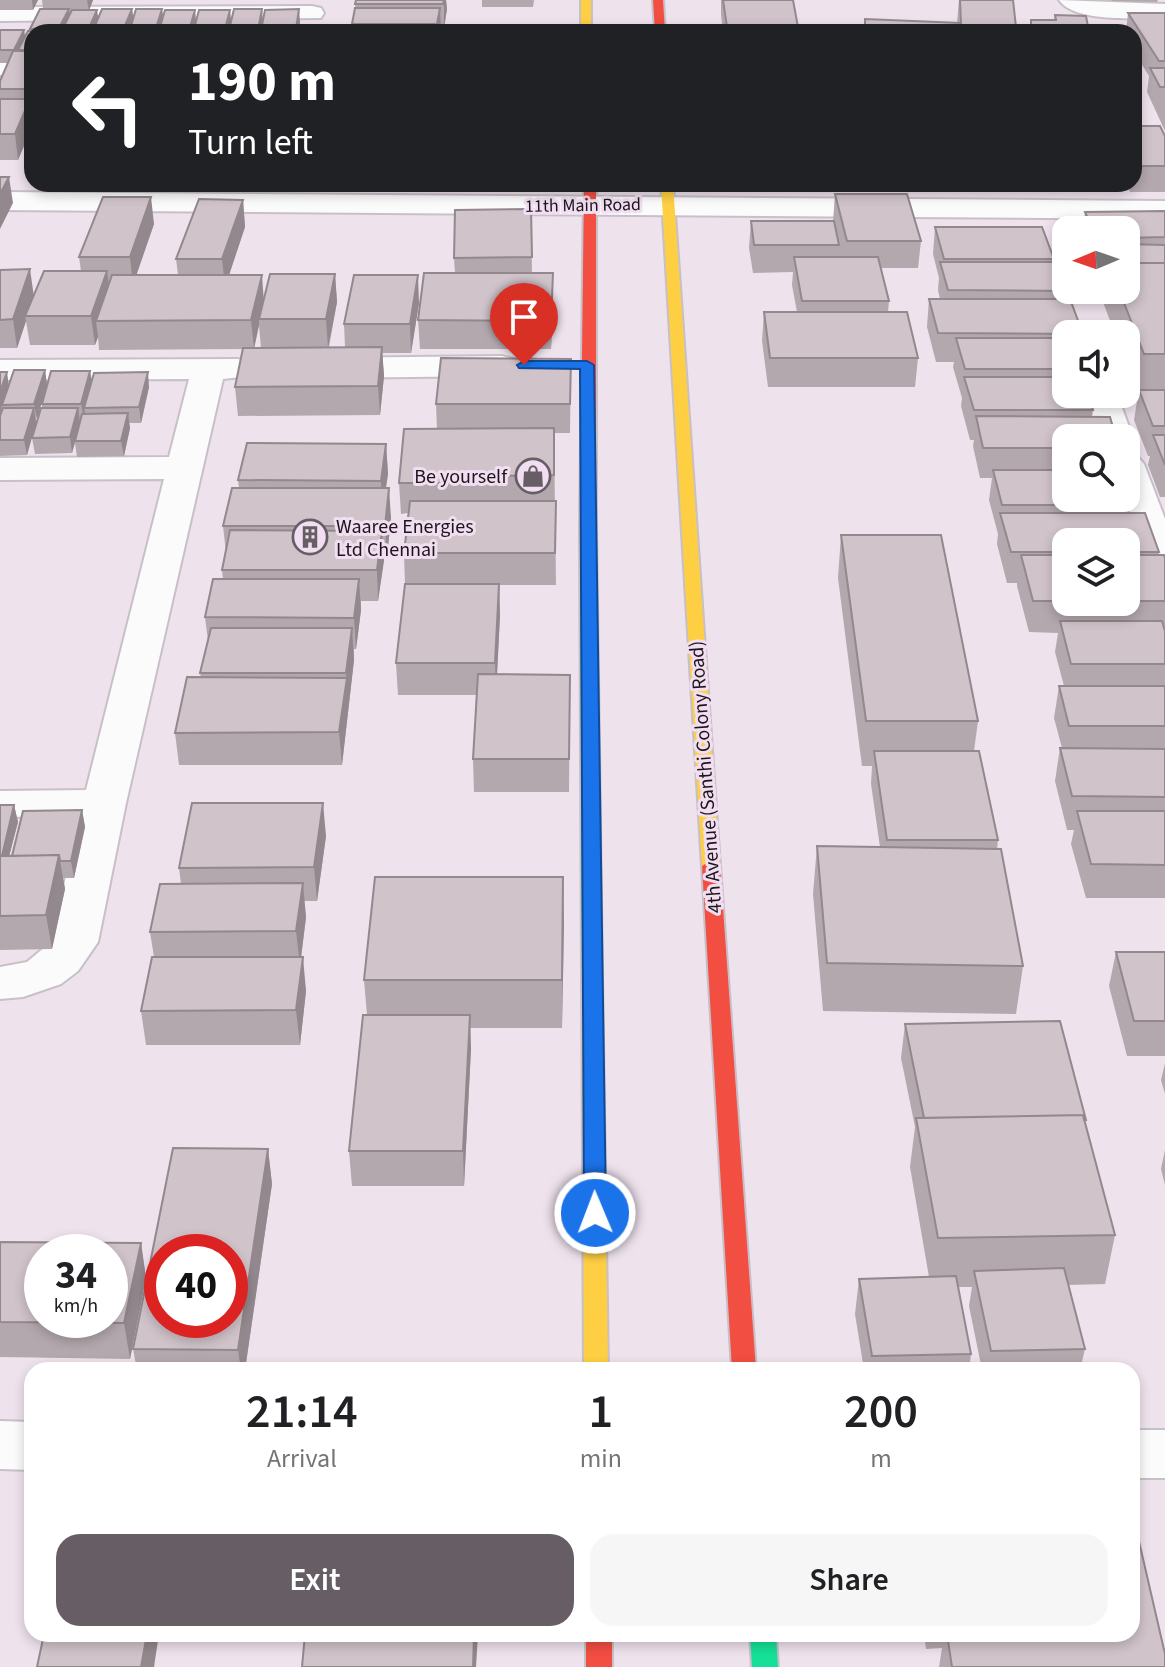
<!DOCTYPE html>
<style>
:root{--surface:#fff;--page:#f6f6f6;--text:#202124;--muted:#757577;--accent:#665d65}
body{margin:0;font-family:"Source Sans 3",sans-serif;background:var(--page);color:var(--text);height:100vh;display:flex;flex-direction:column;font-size:30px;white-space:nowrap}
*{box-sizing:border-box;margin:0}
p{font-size:26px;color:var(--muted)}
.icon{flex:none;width:44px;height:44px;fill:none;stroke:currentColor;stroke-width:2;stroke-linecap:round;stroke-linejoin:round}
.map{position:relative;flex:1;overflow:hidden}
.drawer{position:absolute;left:24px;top:1362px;width:1116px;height:280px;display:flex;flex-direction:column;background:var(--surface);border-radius:24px;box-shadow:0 4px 12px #0003}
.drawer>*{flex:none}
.guide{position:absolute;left:24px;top:24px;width:1118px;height:168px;border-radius:24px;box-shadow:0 4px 12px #0003;background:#202124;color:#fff;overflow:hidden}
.needle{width:52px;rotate:268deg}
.fabs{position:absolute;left:1052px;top:216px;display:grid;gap:16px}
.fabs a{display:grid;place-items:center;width:88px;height:88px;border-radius:16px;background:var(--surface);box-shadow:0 4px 12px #0003;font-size:40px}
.speed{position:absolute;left:24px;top:1234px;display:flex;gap:16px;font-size:40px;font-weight:700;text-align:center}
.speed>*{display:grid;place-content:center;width:104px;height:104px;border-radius:50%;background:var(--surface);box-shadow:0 4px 12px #0003;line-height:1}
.speed small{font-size:20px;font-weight:400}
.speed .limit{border:12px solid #d22;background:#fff;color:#111}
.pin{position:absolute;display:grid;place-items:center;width:68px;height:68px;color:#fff;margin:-82px -34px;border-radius:50% 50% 50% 0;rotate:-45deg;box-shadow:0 0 8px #0007}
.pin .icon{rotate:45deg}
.me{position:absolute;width:88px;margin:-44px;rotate:359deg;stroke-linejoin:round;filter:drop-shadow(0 0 6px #0008)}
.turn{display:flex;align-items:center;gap:28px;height:168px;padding:0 32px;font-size:36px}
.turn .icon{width:104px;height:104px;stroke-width:2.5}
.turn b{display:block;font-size:56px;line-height:68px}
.eta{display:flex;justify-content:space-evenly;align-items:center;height:136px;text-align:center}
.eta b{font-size:48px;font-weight:600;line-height:56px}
.cta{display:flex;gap:16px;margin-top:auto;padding:16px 32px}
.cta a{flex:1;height:92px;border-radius:24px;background:var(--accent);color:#fff;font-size:32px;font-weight:600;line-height:92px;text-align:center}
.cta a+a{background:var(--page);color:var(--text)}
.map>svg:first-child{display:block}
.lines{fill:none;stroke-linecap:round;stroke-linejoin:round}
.street-casing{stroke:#c8c0c8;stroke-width:4}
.fast-casing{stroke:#c8c0c8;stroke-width:4}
.slow-casing{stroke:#c8c0c8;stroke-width:4}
.jam-casing{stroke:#c8c0c8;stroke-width:4}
.street{fill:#fcfbfc;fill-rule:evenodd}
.fast{fill:#16e098;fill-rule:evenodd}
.slow{fill:#ffcf43;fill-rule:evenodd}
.jam{fill:#f24e42;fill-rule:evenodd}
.wall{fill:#b3a8ae;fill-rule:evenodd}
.shaded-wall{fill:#92888d}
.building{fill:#d0c3ca;stroke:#92888d;stroke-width:2;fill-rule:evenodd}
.route{fill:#1a73e8;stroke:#114b97;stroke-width:2}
.labels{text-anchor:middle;stroke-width:6;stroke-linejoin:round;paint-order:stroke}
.far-street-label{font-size:18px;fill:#1c151c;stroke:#f2def1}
.poi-label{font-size:20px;fill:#1c151c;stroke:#f2def1;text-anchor:end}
.street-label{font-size:20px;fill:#1c151c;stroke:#f2def1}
</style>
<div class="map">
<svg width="1165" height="1667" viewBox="0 0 1165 1667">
<rect width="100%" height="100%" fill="#eee2ed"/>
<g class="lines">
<g class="street-casing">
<path id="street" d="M 1059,0 L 1165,4 L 1165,18 C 1139,18 1075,23 1059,0 Z
M 312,6 L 321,8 L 324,13 L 321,18 L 0,21 L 0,7 Z
M 0,59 L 32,59 L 32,75 L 0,75 Z
M 0,192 L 1165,201 L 1165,219 L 0,210 Z
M 502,356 L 514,359 L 519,366 L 514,373 L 502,376 L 322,378 L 310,375 L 305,368 L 310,361 L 322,358 Z
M 238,359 L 250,362 L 255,369 L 250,376 L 223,379 L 126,803 L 98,942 L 78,971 L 61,984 L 23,997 L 0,999 L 0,967 L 27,962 L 52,941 L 79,816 L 0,817 L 0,791 L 86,790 L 164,479 L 0,480 L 0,458 L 169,457 L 189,379 L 0,380 L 0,360 Z
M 1083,394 L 1117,394 L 1133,438 L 1128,445 L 1126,438 L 1099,438 Z
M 1126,453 L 1138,457 L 1144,464 L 1165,519 L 1165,579 L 1152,576 L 1146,568 L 1121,498 L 1126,498 Z
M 0,1421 L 32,1422 L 32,1470 L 0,1469 Z
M 1132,1430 L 1165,1430 L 1165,1478 L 1132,1478 Z"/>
</g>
<g class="fast-casing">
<path id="fast" d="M 588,523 L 596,528 L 602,977 L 592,983 L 582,977 L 580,528 Z
M 750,1634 L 776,1634 L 778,1667 L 752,1667 Z"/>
</g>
<g class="slow-casing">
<path id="slow" d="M 581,0 L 591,0 L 591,32 L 581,32 Z
M 661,184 L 673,184 L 720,866 L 711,872 L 702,866 Z
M 592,971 L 602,977 L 608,1370 L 584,1370 L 582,977 Z"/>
</g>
<g class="jam-casing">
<path id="jam" d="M 653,0 L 663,0 L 665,32 L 655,32 Z
M 584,184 L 596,184 L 596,528 L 588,533 L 580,528 Z
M 711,860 L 720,866 L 756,1370 L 732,1370 L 702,866 Z
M 586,1634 L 612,1634 L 612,1667 L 586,1667 Z"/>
</g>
<use href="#street" class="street"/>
<use href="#fast" class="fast"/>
<use href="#slow" class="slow"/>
<use href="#jam" class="jam"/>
</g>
<path class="wall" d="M 0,0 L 38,0 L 33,10 L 0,10 Z
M 42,0 L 93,0 L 89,10 L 98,19 L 132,9 L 133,18 L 163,17 L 195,10 L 196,22 L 193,32 L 32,32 L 32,127 L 18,160 L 0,160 L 0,81 L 8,63 L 0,63 L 0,30 L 24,30 L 25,37 L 30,31 L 30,29 L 43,9 Z
M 356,0 L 446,0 L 447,9 L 444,28 L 441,28 L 441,32 L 321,32 L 352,28 Z
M 482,0 L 534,0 L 533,7 L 482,7 Z
M 721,0 L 793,0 L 798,32 L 723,32 L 721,15 Z
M 959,0 L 1013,0 L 1016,27 L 1030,27 L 1031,20 L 1054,20 L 1055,15 L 1089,32 L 957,23 Z
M 1111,0 L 1158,0 L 1157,2 L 1112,1 Z
M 230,10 L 231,21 L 263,18 L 300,22 L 299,32 L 194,32 L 194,29 Z
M 1128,13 L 1165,13 L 1165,131 L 1147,92 L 1149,76 L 1134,52 L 1134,32 L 1126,32 Z
M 1134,126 L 1165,136 L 1165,192 L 1130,192 L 1126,184 L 1134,184 Z
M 1039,184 L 1123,184 L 1122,192 L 1042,192 Z
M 835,194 L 921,241 L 918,268 L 881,268 L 889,301 L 888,312 L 918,358 L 915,387 L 768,387 L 762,341 L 764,312 L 797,312 L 792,285 L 793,272 L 753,273 L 749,248 L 751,221 L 833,221 Z
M 243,200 L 245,227 L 229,275 L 264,298 L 335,274 L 337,302 L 329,347 L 345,347 L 344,324 L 419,303 L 411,353 L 382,353 L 384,376 L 380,415 L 238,416 L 235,387 L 243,349 L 99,350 L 98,337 L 95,345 L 30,345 L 26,321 L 17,348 L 0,348 L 0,270 L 34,296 L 81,271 L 79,257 L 154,224 L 136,275 L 178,275 L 176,259 ZM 259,325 L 261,348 L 254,348 Z
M 531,209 L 532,273 L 553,301 L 551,349 L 420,349 L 418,320 L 455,273 L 454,258 Z
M 1165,211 L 1165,497 L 1160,497 L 1148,465 L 1150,456 L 1148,456 L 1134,420 L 1138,395 L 1126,363 L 1126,334 L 1115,334 L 1103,302 L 1104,297 L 1101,297 L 1098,290 L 1126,290 L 1126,230 L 1083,230 L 1085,212 Z
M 935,227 L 1054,259 L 1053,262 L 1069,291 L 1066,334 L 1066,394 L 1092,394 L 1091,398 L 1089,398 L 1093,410 L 1092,417 L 1066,438 L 1066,498 L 1131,505 L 1129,513 L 1159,552 L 1159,555 L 1165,558 L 1165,898 L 1086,898 L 1071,844 L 1074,830 L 1067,830 L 1055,781 L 1060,748 L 1062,748 L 1054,718 L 1059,686 L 1064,686 L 1055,652 L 1058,633 L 1029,632 L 1017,586 L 1017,583 L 1007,583 L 997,544 L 998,534 L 989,500 L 992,478 L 980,478 L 973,446 L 974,440 L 970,440 L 961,406 L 962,398 L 953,367 L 954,362 L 936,362 L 927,327 L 929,299 L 940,299 L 938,290 L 939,278 L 933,254 ZM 1066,542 L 1126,542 L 1126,602 L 1066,602 Z
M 571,359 L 570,433 L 554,433 L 556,585 L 499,585 L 500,615 L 497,674 L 570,675 L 569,792 L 474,792 L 473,759 L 477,695 L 398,695 L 396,663 L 405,584 L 404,553 L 408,513 L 401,514 L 399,483 L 437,429 L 436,404 Z
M 45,370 L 47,385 L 36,419 L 36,423 L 27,455 L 0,456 L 0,416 L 3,408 L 3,407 L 0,415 L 0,372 L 9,384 Z
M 92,381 L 149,387 L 141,423 L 129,423 L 130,428 L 124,456 L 77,457 L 75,443 L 72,453 L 35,454 L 32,438 L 42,408 L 42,404 Z
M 386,444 L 388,474 L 386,488 L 391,518 L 387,557 L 384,557 L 378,601 L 361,601 L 361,610 L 356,649 L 354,649 L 354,660 L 342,765 L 179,765 L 175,733 L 201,677 L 200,673 L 208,641 L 205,617 L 223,579 L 222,570 L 226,553 L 223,526 L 239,488 L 238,480 Z
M 841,535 L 978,721 L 974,751 L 998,840 L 997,849 L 1023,966 L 1016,1014 L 823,1011 L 813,894 L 817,846 L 880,847 L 871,784 L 872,766 L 862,766 L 838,578 Z
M 0,805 L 14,805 L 18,822 L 9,856 L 12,856 L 82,810 L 85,827 L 74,878 L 63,878 L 65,889 L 52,949 L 0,950 Z
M 326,836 L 317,901 L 304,901 L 306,917 L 301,957 L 306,991 L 300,1045 L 146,1045 L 141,1011 L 154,957 L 150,932 L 181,884 L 179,868 Z
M 563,877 L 562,1028 L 470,1028 L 471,1049 L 464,1186 L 352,1186 L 349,1151 L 367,1015 L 364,980 Z
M 1116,952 L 1165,952 L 1165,1056 L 1127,1056 L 1109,986 Z
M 905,1024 L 1086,1120 L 1085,1122 L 1115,1235 L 1105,1284 L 1068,1285 L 1085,1349 L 1080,1370 L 982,1370 L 969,1306 L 972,1287 L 958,1287 L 971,1354 L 969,1370 L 864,1370 L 855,1314 L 859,1279 L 929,1277 L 910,1167 L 915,1127 L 901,1058 Z
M 1165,1063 L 1165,1094 L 1161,1080 Z
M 268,1149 L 272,1184 L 245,1370 L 137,1370 L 133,1349 Z
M 1165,1150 L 1165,1185 L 1161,1169 Z
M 0,1242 L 141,1243 L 146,1278 L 130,1359 L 0,1357 Z
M 924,1634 L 1132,1634 L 1165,1667 L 939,1667 L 942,1648 L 926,1649 Z"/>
<path class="shaded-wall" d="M 32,0 L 38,0 L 33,10 Z
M 87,0 L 93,0 L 89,11 Z
M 444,0 L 446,0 L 447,9 L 444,28 Z
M 440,8 L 441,32 L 438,32 L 437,24 Z
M 69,9 L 70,21 L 63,28 L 64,32 L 60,32 L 59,28 Z
M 132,9 L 134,22 L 131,26 L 129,32 L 124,32 L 124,28 Z
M 162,9 L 164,21 L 160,27 L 160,32 L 158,32 L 157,25 Z
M 262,9 L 263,21 L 261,32 L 258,32 Z
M 299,9 L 300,22 L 299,32 L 296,32 Z
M 97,10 L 99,22 L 94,28 L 94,32 L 89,32 L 89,28 Z
M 195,10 L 196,22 L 193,32 L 190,32 L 190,27 Z
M 230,10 L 231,22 L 229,32 L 226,32 Z
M 24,30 L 26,43 L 18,50 L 19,56 L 15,63 L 14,50 Z
M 30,99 L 32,127 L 18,160 L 15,134 Z
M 9,177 L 13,203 L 0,229 L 0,194 Z
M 151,197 L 154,224 L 133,285 L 130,257 Z
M 243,200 L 245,227 L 225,287 L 222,259 Z
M 30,269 L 34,297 L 25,316 L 26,321 L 17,348 L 13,319 Z
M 107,271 L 111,299 L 96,321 L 98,337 L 95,345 L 91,316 Z
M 553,273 L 553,301 L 551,349 L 551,321 Z
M 335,274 L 337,302 L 328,348 L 326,319 Z
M 262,275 L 264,303 L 259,319 L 259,325 L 254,349 L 251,320 Z
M 418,275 L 419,303 L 411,353 L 410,324 Z
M 382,347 L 384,376 L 380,415 L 378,386 Z
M 45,370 L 47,385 L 37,419 L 34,404 Z
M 90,371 L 93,386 L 84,408 L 85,413 L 84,419 L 81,404 Z
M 7,372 L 9,387 L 2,405 L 0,415 L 0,392 Z
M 148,372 L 149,387 L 141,423 L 139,407 Z
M 34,408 L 36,423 L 27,455 L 24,440 Z
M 78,408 L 80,423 L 72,453 L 70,437 Z
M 128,413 L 130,428 L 124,456 L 121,441 Z
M 386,444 L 388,474 L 382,511 L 381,481 Z
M 389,488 L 391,518 L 387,557 L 385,526 Z
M 382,531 L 384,561 L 378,601 L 377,570 Z
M 359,579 L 361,610 L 356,649 L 354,618 Z
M 499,584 L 500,615 L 496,695 L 495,663 Z
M 352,628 L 354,660 L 342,765 L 339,732 Z
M 323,803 L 326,836 L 317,901 L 314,867 Z
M 14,805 L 18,822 L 4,876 L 1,858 Z
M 82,810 L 85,827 L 74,878 L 71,861 Z
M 59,855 L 65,889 L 52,949 L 46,915 Z
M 563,877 L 564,924 L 562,1028 L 562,980 Z
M 303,883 L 306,917 L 300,966 L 296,931 Z
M 303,957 L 306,991 L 300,1045 L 296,1010 Z
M 470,1015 L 471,1049 L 464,1186 L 463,1151 Z
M 268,1149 L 272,1184 L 245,1370 L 241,1370 L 238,1350 Z
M 141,1243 L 146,1278 L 130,1359 L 124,1323 Z
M 147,1634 L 159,1634 L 154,1667 L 141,1667 Z
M 474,1634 L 478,1634 L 476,1667 L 473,1667 Z"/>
<path class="building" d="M 356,0 L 444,0 L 443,4 L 355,4 Z
M 723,0 L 793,0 L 798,27 L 727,27 Z
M 960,0 L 1013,0 L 1016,27 L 1031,27 L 1031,20 L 1056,20 L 1055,15 L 1086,16 L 1089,32 L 865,32 L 865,19 L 961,23 Z
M 355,8 L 440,8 L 437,24 L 352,24 Z
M 40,9 L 69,9 L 59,28 L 30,29 Z
M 102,9 L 132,9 L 124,28 L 94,28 Z
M 136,9 L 162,9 L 157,25 L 131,26 Z
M 234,9 L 262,9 L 258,30 L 229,30 Z
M 299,9 L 296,29 L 261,30 L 265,10 Z
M 72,10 L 97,10 L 89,28 L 63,28 Z
M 165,10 L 195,10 L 190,27 L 160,27 Z
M 199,10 L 230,10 L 225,29 L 194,29 Z
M 1128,13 L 1165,13 L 1165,61 L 1159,61 Z
M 434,27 L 434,32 L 321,32 L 322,28 Z
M 531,28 L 531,32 L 473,32 L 473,29 Z
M 0,30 L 24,30 L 14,50 L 0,50 Z
M 58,30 L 57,32 L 32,32 L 32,50 L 18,50 L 28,31 Z
M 61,30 L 91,30 L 90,32 L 60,32 Z
M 97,30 L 123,30 L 123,32 L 96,32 Z
M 129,30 L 159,30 L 158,32 L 128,32 Z
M 165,31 L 190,31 L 190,32 L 165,32 Z
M 196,31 L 221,31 L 220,32 L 196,32 Z
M 13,51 L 32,51 L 32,89 L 0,89 L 0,81 Z
M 1150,68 L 1165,68 L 1165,87 L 1160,87 Z
M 0,99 L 30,99 L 15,134 L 0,134 Z
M 1134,126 L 1160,126 L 1165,136 L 1165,166 L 1134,166 Z
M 0,177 L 9,177 L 0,194 Z
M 835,194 L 907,194 L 921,241 L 847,241 Z
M 103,197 L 151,197 L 130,257 L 79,257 Z
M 199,199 L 243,200 L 222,259 L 176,259 Z
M 531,209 L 532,257 L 454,258 L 455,210 Z
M 1165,211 L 1165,237 L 1126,238 L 1126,230 L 1093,230 L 1085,212 Z
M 751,221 L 834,221 L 839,245 L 754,245 Z
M 935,227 L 1042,227 L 1054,259 L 944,259 Z
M 1126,244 L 1165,245 L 1165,263 L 1126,263 Z
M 794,257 L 878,257 L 889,301 L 802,301 Z
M 940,262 L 1059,262 L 1066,282 L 1066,290 L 1069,291 L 948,290 Z
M 1126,263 L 1165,263 L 1165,354 L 1144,354 L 1119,290 L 1126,290 Z
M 30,269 L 13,319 L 0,320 L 0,270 Z
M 44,271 L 107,271 L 91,316 L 25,316 Z
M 424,273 L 553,273 L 551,321 L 418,320 Z
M 270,274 L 335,274 L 326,319 L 259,319 Z
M 112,275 L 262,275 L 251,320 L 96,321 Z
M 354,275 L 418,275 L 410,324 L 344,324 Z
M 929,299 L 1070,299 L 1083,334 L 938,333 Z
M 764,312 L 907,312 L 918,358 L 770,358 Z
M 956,338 L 1066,338 L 1066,369 L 965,369 Z
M 382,347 L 378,386 L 235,387 L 243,348 Z
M 441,358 L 571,359 L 570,404 L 436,404 Z
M 14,370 L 45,370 L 34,404 L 2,405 Z
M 51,371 L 90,371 L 81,404 L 42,404 Z
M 0,372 L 7,372 L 0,392 Z
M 148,372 L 139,407 L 84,408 L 94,373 Z
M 964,377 L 1066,377 L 1066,394 L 1088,394 L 1093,410 L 974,410 Z
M 1139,390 L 1165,390 L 1165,426 L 1153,426 Z
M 3,408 L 34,408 L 24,440 L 0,440 L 0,416 Z
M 41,408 L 78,408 L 70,437 L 32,438 Z
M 128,413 L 121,441 L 75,441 L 82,414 Z
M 976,416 L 1110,417 L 1116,438 L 1066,438 L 1066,448 L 983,448 Z
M 554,428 L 554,475 L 490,476 L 490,483 L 399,483 L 404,429 Z
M 1153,435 L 1165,435 L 1165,465 Z
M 247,443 L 386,444 L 381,481 L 238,480 Z
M 993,470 L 1066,470 L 1066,498 L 1126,498 L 1126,492 L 1131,505 L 1002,505 Z
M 232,488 L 389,488 L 385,526 L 223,526 Z
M 410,501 L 556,501 L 555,553 L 404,553 Z
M 1000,513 L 1145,513 L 1159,552 L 1126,552 L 1126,542 L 1066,542 L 1066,552 L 1011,552 Z
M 230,530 L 382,531 L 377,570 L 222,570 Z
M 841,535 L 941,535 L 978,721 L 866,721 Z
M 1021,555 L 1066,555 L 1066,601 L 1033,601 Z
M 1126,555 L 1164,555 L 1165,558 L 1165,601 L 1126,601 Z
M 213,579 L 359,579 L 354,618 L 205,617 Z
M 405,584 L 499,584 L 495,663 L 396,663 Z
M 1060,621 L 1162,621 L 1165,631 L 1165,664 L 1071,664 Z
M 211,628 L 352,628 L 346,673 L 200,673 Z
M 478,674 L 570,675 L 569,759 L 473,759 Z
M 187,677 L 347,678 L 339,732 L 175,733 Z
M 1059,686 L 1165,686 L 1165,726 L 1069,726 Z
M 1060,748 L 1165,749 L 1165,797 L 1072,796 Z
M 874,751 L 979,751 L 998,840 L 887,840 Z
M 192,803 L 323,803 L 314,867 L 179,868 Z
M 0,805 L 14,805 L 2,856 L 0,856 Z
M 82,810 L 71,861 L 60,861 L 59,855 L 12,856 L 23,811 Z
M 1077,811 L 1165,811 L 1165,865 L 1091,864 Z
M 817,846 L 1001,849 L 1023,966 L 827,963 Z
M 59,855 L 46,915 L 0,916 L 0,856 Z
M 375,877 L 563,877 L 562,980 L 364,980 Z
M 303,883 L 296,931 L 150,932 L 160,884 Z
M 1116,952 L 1165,952 L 1165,1021 L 1134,1021 Z
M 152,957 L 303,957 L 296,1010 L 141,1011 Z
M 363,1015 L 470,1015 L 463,1151 L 349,1151 Z
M 1060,1021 L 1086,1120 L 1084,1120 L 1083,1115 L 924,1118 L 905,1024 Z
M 1083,1115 L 1115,1235 L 938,1238 L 916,1118 Z
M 173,1148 L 268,1149 L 238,1350 L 133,1349 ZM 162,1252 L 230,1252 L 230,1320 L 162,1320 Z
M 0,1242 L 141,1243 L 124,1323 L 0,1322 ZM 42,1252 L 110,1252 L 110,1320 L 42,1320 Z
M 1064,1268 L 1085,1349 L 991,1351 L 974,1271 Z
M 956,1276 L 971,1354 L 872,1356 L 859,1279 Z
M 1132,1524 L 1135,1524 L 1165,1654 L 1165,1667 L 952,1667 L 947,1634 L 1132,1634 Z
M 44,1634 L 147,1634 L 141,1667 L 37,1667 Z
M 305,1634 L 474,1634 L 473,1667 L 302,1667 Z"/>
<path class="route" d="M 524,361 L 587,361 L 594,365 L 606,1213 L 602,1219 L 587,1219 L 584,1213 L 580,369 L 519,368 L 517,365 Z"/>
<defs>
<g id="shop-ring" transform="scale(1.8)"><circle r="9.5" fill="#f2def1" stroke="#665d65" stroke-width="1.5"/><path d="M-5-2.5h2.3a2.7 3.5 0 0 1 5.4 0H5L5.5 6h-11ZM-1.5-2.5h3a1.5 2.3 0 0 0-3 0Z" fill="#665d65"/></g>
<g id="building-ring" transform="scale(1.8)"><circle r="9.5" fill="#f2def1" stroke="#665d65" stroke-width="1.5"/><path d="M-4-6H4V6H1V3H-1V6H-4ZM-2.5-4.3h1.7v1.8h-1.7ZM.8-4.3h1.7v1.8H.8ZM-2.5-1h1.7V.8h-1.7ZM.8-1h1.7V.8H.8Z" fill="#665d65"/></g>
</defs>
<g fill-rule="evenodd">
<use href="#shop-ring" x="533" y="476"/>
<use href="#building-ring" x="310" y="537"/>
</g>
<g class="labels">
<g class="far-street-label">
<text transform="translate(583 205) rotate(-1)" y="6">11th Main Road</text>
</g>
<g class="poi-label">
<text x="507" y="483">Be yourself</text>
<text x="336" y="533" text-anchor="start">Waaree Energies<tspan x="336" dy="23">Ltd Chennai</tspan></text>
</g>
<g class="street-label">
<text transform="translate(705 777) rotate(-94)" y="7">4th Avenue (Santhi Colony Road)</text>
</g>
</g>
</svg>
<div class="fabs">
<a><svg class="needle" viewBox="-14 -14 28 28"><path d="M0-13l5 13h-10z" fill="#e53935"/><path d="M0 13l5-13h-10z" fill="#757577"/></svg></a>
<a><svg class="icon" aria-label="sound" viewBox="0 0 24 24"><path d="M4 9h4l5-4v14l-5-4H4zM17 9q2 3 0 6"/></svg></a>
<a><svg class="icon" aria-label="search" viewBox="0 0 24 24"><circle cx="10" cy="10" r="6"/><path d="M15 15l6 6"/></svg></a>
<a><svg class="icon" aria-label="layers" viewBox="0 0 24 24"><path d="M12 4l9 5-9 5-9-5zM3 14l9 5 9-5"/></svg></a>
</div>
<div class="speed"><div>34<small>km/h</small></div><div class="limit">40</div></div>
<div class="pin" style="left:524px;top:365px;background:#d93025"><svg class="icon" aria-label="arrive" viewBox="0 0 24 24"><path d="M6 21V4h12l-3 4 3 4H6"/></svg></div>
<svg class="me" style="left:595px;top:1213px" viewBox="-20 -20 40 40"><circle r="17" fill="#1a73e8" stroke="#fff" stroke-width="3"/><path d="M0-11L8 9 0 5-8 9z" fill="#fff"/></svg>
<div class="guide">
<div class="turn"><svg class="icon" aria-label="left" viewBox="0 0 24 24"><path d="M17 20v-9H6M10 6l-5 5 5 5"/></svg><div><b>190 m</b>Turn left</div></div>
</div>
<section class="drawer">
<div class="eta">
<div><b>21:14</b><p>Arrival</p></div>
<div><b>1</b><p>min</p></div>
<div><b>200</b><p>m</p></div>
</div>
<div class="cta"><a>Exit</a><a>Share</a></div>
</section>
</div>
